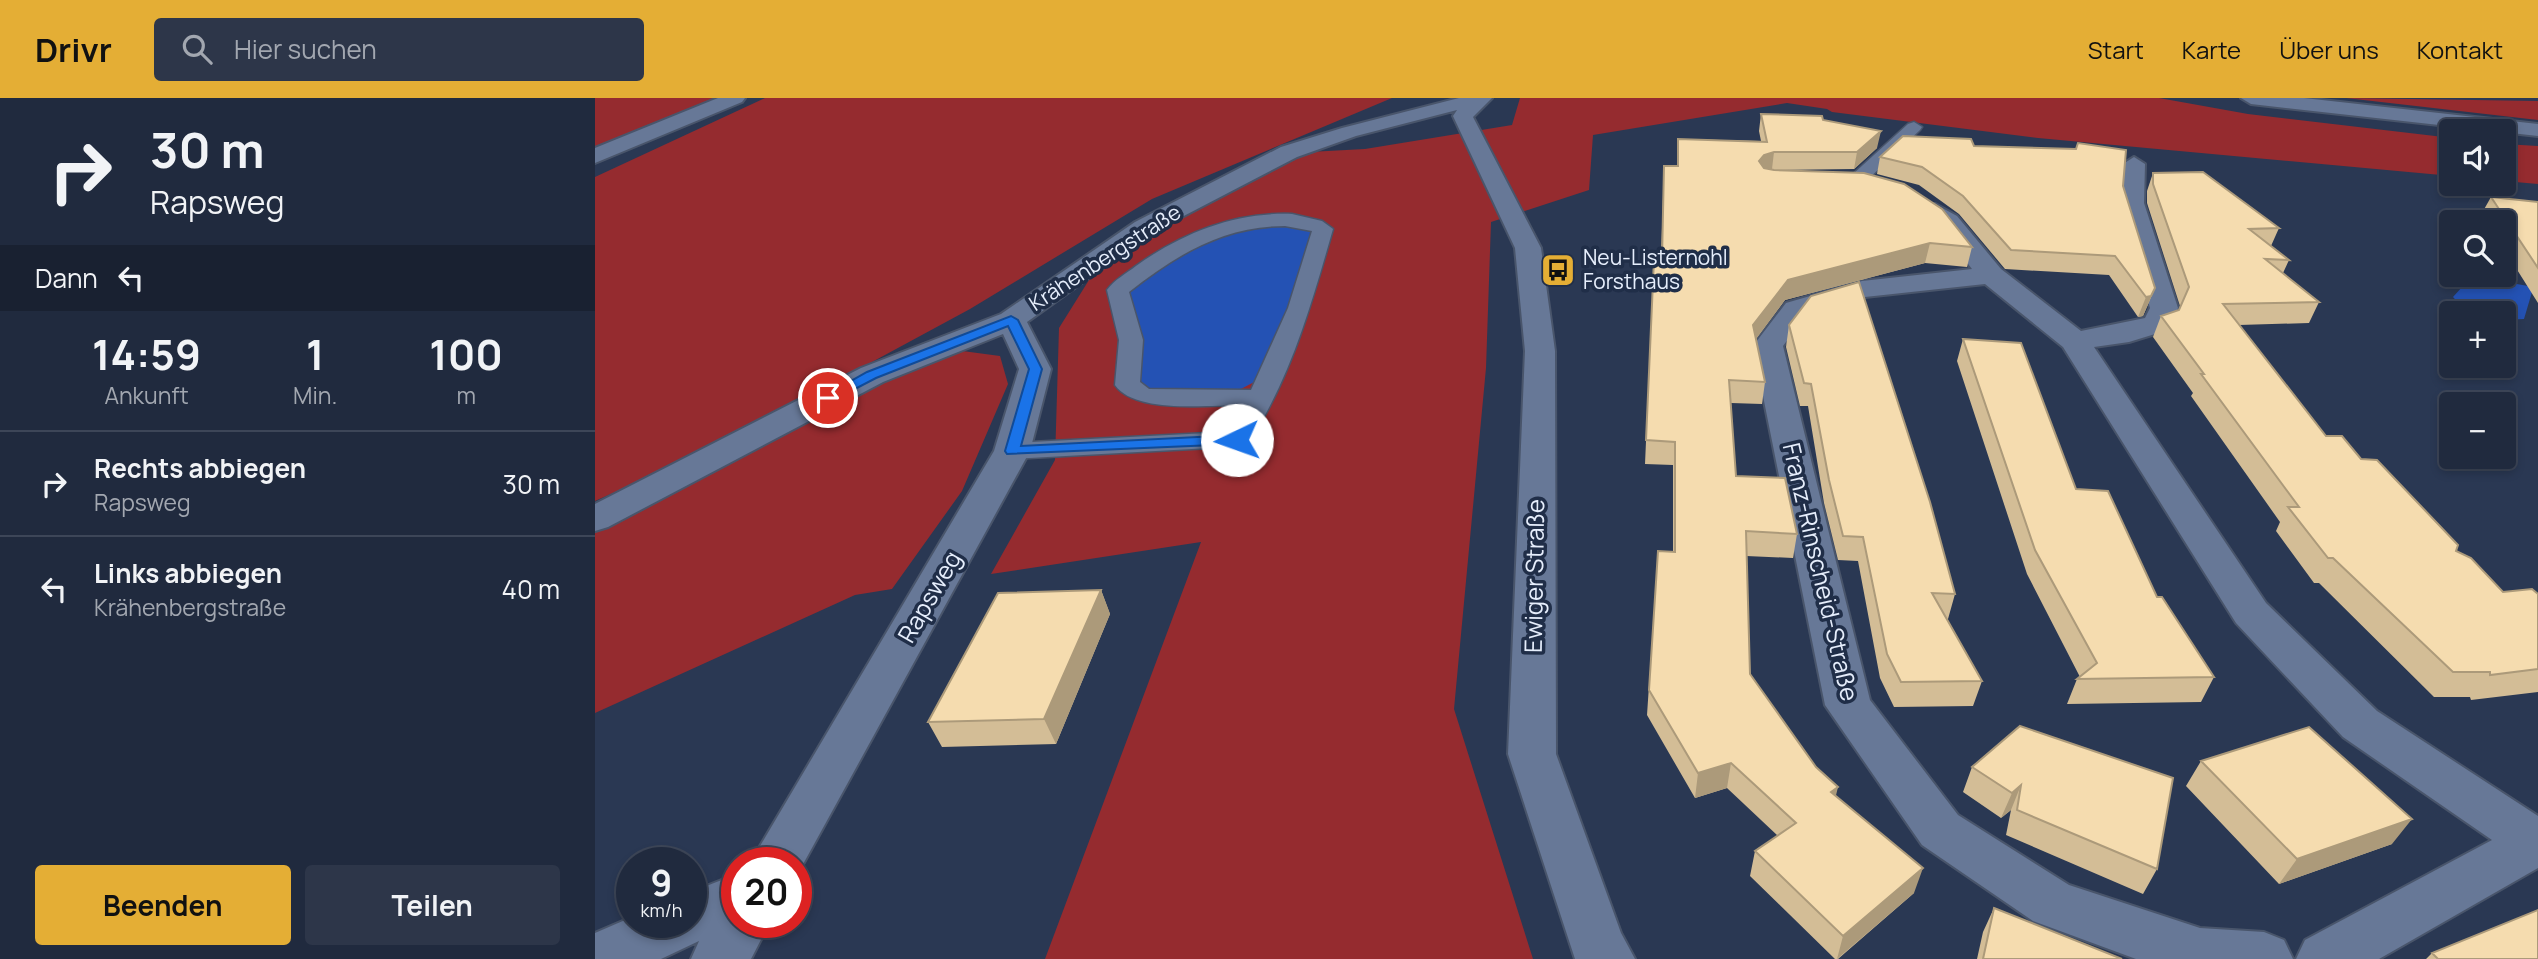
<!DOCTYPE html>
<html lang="de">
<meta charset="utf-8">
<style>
:root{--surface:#202a3e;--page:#2d3649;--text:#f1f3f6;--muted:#a2a7b0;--line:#3d4658;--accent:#e4ae35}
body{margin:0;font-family:Manrope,sans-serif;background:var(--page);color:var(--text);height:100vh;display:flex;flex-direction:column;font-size:26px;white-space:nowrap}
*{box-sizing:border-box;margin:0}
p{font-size:23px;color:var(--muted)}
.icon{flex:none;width:38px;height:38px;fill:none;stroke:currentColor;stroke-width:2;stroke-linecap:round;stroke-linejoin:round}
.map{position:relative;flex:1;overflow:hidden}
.sheet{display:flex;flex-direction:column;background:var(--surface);width:595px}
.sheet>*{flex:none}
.top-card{background:#202a3e;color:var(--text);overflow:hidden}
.tools{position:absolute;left:1844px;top:21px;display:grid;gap:14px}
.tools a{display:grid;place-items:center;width:77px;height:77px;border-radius:7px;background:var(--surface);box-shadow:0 4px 10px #0003,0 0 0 2px var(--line);font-size:35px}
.speed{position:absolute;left:21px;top:749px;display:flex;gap:14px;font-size:35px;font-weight:700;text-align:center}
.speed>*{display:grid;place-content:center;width:91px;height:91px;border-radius:50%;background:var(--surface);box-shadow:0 4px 10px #0003,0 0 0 2px var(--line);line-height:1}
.speed small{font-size:18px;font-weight:400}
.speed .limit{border:10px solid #d22;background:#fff;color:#111}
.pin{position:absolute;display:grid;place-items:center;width:60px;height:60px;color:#fff;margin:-30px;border:4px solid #fff;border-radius:50%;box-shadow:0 2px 7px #0007}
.me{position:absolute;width:77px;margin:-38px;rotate:267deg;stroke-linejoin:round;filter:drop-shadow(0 0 5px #0008)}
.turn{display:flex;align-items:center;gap:24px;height:147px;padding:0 35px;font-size:32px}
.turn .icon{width:91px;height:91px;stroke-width:2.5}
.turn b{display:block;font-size:49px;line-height:60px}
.then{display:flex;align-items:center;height:66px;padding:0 35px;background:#0003;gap:14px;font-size:26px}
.eta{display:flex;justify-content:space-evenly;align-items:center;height:119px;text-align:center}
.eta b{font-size:42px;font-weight:700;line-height:49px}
.primary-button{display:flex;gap:14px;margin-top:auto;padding:14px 35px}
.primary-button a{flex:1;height:80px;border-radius:7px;background:var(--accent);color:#111;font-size:28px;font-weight:700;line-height:80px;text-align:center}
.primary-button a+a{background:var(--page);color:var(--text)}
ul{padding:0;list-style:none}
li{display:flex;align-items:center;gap:21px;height:105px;padding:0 35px;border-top:2px solid var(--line)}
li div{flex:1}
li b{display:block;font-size:26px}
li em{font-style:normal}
header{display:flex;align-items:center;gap:42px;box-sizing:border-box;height:98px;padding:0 35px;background:var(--accent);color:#111}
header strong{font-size:33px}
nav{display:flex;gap:38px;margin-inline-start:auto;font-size:24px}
.search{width:490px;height:63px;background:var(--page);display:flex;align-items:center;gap:18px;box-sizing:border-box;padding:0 24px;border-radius:7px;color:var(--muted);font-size:26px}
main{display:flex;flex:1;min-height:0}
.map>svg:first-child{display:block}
.green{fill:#952b2f}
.water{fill:#2452b4}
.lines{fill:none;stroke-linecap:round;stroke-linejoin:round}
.lane-casing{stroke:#49556b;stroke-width:3}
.street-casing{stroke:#49556b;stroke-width:4}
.secondary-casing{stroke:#49556b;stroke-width:4}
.lane{fill:#677897;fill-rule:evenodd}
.street{fill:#677897;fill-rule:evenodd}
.secondary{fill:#677897;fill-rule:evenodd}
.wall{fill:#d3bd96}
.shaded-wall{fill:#ac9a7a}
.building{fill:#f5dcaf;stroke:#ac9a7a;stroke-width:2}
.route{fill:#1a73e8;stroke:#114b97;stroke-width:2}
.labels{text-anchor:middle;stroke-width:7;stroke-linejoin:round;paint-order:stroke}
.far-street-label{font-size:21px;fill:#e6eefc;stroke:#202e48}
.far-poi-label{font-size:21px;fill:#e6eefc;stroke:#202e48;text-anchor:start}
.street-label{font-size:24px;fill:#e6eefc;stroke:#202e48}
</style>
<header>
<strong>Drivr</strong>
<div class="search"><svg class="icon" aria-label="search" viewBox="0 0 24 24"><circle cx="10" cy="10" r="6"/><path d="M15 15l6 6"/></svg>Hier suchen</div>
<nav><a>Start</a><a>Karte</a><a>Über uns</a><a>Kontakt</a></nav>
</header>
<main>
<section class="sheet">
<div class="top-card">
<div class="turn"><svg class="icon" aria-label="right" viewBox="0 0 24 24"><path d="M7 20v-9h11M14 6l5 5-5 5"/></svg><div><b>30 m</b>Rapsweg</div></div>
<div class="then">Dann<svg class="icon" aria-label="left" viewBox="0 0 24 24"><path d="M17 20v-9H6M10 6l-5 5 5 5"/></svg></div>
</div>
<div class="eta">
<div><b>14:59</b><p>Ankunft</p></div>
<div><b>1</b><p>Min.</p></div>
<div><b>100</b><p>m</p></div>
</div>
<ul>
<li><svg class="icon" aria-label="right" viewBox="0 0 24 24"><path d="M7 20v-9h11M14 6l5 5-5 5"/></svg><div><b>Rechts abbiegen</b><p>Rapsweg</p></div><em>30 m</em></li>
<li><svg class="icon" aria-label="left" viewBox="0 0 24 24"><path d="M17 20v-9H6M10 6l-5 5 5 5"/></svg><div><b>Links abbiegen</b><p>Krähenbergstraße</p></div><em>40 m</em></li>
</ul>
<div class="primary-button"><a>Beenden</a><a>Teilen</a></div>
</section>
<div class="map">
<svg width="1943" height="861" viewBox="0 0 1943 861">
<rect width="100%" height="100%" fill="#2a3853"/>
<path class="green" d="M 0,0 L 122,0 L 0,49 Z
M 170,0 L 797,0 L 557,101 L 375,211 L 109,355 L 0,403 L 0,79 Z
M 925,0 L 1564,0 L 1653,16 L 1857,40 L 1857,78 L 1443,40 L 1237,14 L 1232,11 L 1192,5 L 998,37 L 994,92 L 896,124 L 891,270 L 859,611 L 938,861 L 450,861 L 606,444 L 396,476 L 460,362 L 464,230 L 499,174 L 587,117 L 714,54 L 770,51 L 917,27 Z
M 1751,0 L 1943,3 L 1943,22 Z
M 1909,46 L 1943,48 L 1943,86 L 1909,83 Z
M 360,252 L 405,258 L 413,286 L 367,393 L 297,491 L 260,497 L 0,615 L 0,432 L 306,270 Z"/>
<path class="water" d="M 692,124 L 718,131 L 687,227 L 663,282 L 642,293 L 556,291 L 545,283 L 547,243 L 534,192 L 609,139 Z
M 1877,178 L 1933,188 L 1937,194 L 1929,221 L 1909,222 L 1909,215 C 1888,215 1873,216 1858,199 Z"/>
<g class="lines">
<g class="lane-casing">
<path id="lane" d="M 1319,24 L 1327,29 L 1325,32 L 1269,85 L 1257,85 L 1254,81 L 1257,77 L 1313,26 Z
M 697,116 L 727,123 L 738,131 C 717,204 695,284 651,348 L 417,361 L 407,359 L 403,353 L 407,347 L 417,345 L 633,334 L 647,307 C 614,307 540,316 520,287 L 524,242 L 512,192 C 519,182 532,175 541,168 C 587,135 640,114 697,116 ZM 690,128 L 717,133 L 693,210 L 656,292 L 554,291 L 545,284 L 548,242 L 534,194 C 581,157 628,128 690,128 Z"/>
</g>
<g class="street-casing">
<path id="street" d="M 123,0 L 150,0 L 147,4 L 0,65 L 0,50 Z
M 864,0 L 897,0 L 878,19 L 946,150 L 960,253 L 961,656 L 1026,835 L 1040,861 L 980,861 L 913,656 L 930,253 L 920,150 L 858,18 L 862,12 L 761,38 L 702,59 L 558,134 L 432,224 L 456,271 L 435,353 L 201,779 L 201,765 L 155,765 L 399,353 L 424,271 L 408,236 L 288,284 L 13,429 L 0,433 L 0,406 L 266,270 L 406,216 L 540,124 L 686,49 L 747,30 Z
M 1539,59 L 1550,66 L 1549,105 L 1583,210 L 1573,232 L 1534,244 L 1499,249 L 1671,505 L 1782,613 L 1943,718 L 1943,770 L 1784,861 L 1701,861 L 1710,842 L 1897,742 L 1748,639 L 1641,525 L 1468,249 L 1390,186 L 1270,199 L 1211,217 L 1188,248 L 1275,602 L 1363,717 L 1474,787 L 1605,830 L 1669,834 L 1689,842 L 1698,861 L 1541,861 L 1438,823 L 1327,747 L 1230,607 L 1158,248 L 1191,205 L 1267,183 L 1377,171 L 1344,128 L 1328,113 L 1331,108 L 1340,106 L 1362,118 L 1406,171 L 1486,233 L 1550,220 L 1555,210 L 1525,105 L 1528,66 Z
M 142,776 L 142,824 L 175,824 L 156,861 L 96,861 L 104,843 L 66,861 L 0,861 L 0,835 L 37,819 L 37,824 L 96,824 L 96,794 Z"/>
</g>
<g class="secondary-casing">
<path id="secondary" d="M 1646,0 L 1709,0 L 1943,26 L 1943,38 L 1656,6 Z"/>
</g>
<use href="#lane" class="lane"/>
<use href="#street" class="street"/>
<use href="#secondary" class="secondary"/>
</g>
<path class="wall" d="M 1166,16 L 1228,22 L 1282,50 L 1259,71 L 1176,72 L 1377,149 L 1372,169 L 1330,165 L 1190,202 L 1161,241 L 1170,284 L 1167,306 L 1136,305 L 1141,378 L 1202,436 L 1198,460 L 1151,458 L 1155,576 L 1241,698 L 1319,795 L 1243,861 L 1240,861 L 1155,778 L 1160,753 L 1183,738 L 1132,690 L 1100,700 L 1052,617 L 1063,453 L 1078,454 L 1078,367 L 1050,366 L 1059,161 L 1066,161 L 1069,68 L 1082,68 L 1083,41 L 1166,43 L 1164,33 Z
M 1379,48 L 1528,88 L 1560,190 L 1548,218 L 1543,219 L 1514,177 L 1410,171 L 1364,116 L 1324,87 L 1282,76 L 1285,59 Z
M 1558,75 L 1684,130 L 1676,148 L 1694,162 L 1688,175 L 1724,204 L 1714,225 L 1644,227 L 1731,338 L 1766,361 L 1861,453 L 1908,494 L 1943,496 L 1943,594 L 1876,602 L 1875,599 L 1839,599 L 1724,485 L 1719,485 L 1681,433 L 1685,424 L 1596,298 L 1598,295 L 1558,239 L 1566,218 L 1584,212 L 1585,208 L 1552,105 L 1552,93 Z
M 1896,99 L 1943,104 L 1943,205 L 1909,151 L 1909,124 L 1893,124 L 1887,115 Z
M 1194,227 L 1360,496 L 1353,521 L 1352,521 L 1387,583 L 1378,608 L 1299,609 L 1285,580 L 1263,463 L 1243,462 L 1229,405 L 1213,308 L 1205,308 L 1191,249 Z
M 1368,241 L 1481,391 L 1619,579 L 1606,604 L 1472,606 L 1482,581 L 1485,579 L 1432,476 L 1362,263 Z
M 506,492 L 515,516 L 461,646 L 347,649 L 333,624 Z
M 1425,628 L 1562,771 L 1548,796 L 1411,737 L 1416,712 L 1406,720 L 1368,694 L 1377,669 Z
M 1606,663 L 1797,746 L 1684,786 L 1591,688 Z
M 1399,810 L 1527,861 L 1382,861 L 1388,834 Z
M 1837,855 L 1943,861 L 1831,861 Z"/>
<path class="shaded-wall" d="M 1286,33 L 1282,50 L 1259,71 L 1262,54 Z
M 1179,54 L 1177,71 L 1167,74 L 1164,63 L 1169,57 Z
M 1335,145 L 1330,165 L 1190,202 L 1155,249 L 1158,227 L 1193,182 Z
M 1560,190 L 1548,218 L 1543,219 L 1551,199 Z
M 506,492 L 515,516 L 461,646 L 449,621 Z
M 1136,665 L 1132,690 L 1100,700 L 1103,675 Z
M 1426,687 L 1416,712 L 1406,720 L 1417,695 Z
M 1243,689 L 1237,714 L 1236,694 Z
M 1817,721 L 1797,746 L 1684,786 L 1702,761 Z
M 1328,770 L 1319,795 L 1242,861 L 1248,838 Z"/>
<path class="building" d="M 1166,16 L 1227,18 L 1228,22 L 1286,33 L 1262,54 L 1179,54 L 1169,57 L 1164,63 L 1169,70 L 1179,72 L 1269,75 L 1309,86 L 1347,111 L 1377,149 L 1335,145 L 1193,182 L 1158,227 L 1170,284 L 1134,282 L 1141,378 L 1190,380 L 1202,436 L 1151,433 L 1155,576 L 1221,669 L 1243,689 L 1236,694 L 1328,770 L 1248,838 L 1160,753 L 1201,725 L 1136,665 L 1103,675 L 1054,592 L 1063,453 L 1080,454 L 1080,344 L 1051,342 L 1059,161 L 1067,161 L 1069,68 L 1083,68 L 1083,41 L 1172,44 Z
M 1308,38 L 1376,41 L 1379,48 L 1481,51 L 1483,45 L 1531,52 L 1528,88 L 1560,190 L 1556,198 L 1551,199 L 1520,158 L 1416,152 L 1368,98 L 1327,69 L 1285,59 Z
M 1608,74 L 1684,130 L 1654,131 L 1694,162 L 1670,161 L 1724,204 L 1628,206 L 1731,338 L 1747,338 L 1766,361 L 1782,362 L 1863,447 L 1861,453 L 1876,460 L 1908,494 L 1937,491 L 1943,496 L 1943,571 L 1895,577 L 1895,574 L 1858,574 L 1738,460 L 1733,460 L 1693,409 L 1704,409 L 1606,276 L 1609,276 L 1566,218 L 1584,212 L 1594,189 L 1558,86 L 1558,75 Z
M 1896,99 L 1943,104 L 1943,170 Z
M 1264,184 L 1335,404 L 1360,496 L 1337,495 L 1387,583 L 1306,584 L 1292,556 L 1268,439 L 1248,438 L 1234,382 L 1216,286 L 1209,285 L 1194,227 L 1216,198 Z
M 1368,241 L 1426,245 L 1481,391 L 1513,393 L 1562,499 L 1567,499 L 1619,579 L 1482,581 L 1502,565 L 1440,452 Z
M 506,492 L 449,621 L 333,624 L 403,495 Z
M 1425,628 L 1578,680 L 1562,771 L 1422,712 L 1426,687 L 1417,695 L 1377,669 Z
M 1714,629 L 1817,721 L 1702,761 L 1606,663 Z
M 1399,810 L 1527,861 L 1388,861 Z
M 1943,812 L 1943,861 L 1843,861 L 1837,855 Z"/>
<path class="route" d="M 416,218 L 423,222 L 447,271 L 426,348 L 642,337 L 649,342 L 642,346 L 412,356 L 410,353 L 434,271 L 413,228 L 281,280 L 237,303 L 226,300 L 272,274 Z"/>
<defs>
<g id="bus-square" transform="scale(1.75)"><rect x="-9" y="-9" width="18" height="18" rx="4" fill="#e4ae35" stroke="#202e48"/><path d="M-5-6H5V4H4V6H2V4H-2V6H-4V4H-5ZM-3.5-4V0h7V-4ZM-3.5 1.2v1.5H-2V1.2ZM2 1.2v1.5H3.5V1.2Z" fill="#111"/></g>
</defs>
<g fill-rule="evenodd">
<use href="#bus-square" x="963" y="172"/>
</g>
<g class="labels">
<g class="far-street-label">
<text transform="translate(510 160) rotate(-33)" y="7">Krähenbergstraße</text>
</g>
<g class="far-poi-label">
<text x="988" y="167">Neu-Listernohl<tspan x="988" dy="24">Forsthaus</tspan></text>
</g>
<g class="street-label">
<text transform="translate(1225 474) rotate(77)" y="8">Franz-Rinscheid-Straße</text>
<text transform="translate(940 478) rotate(-89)" y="8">Ewiger Straße</text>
<text transform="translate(335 499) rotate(-60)" y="8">Rapsweg</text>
</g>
</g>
</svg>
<div class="tools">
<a><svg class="icon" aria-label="sound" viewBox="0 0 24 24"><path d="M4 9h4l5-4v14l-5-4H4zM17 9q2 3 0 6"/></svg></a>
<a><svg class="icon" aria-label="search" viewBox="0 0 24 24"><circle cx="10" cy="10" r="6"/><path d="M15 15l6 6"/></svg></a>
<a>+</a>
<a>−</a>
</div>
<div class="speed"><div>9<small>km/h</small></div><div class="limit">20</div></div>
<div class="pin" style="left:233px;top:300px;background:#d93025"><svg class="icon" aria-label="arrive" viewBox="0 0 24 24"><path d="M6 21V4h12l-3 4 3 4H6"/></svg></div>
<svg class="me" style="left:642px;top:342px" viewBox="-20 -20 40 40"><circle r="19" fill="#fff"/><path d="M0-13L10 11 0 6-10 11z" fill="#1a73e8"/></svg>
</div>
</main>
